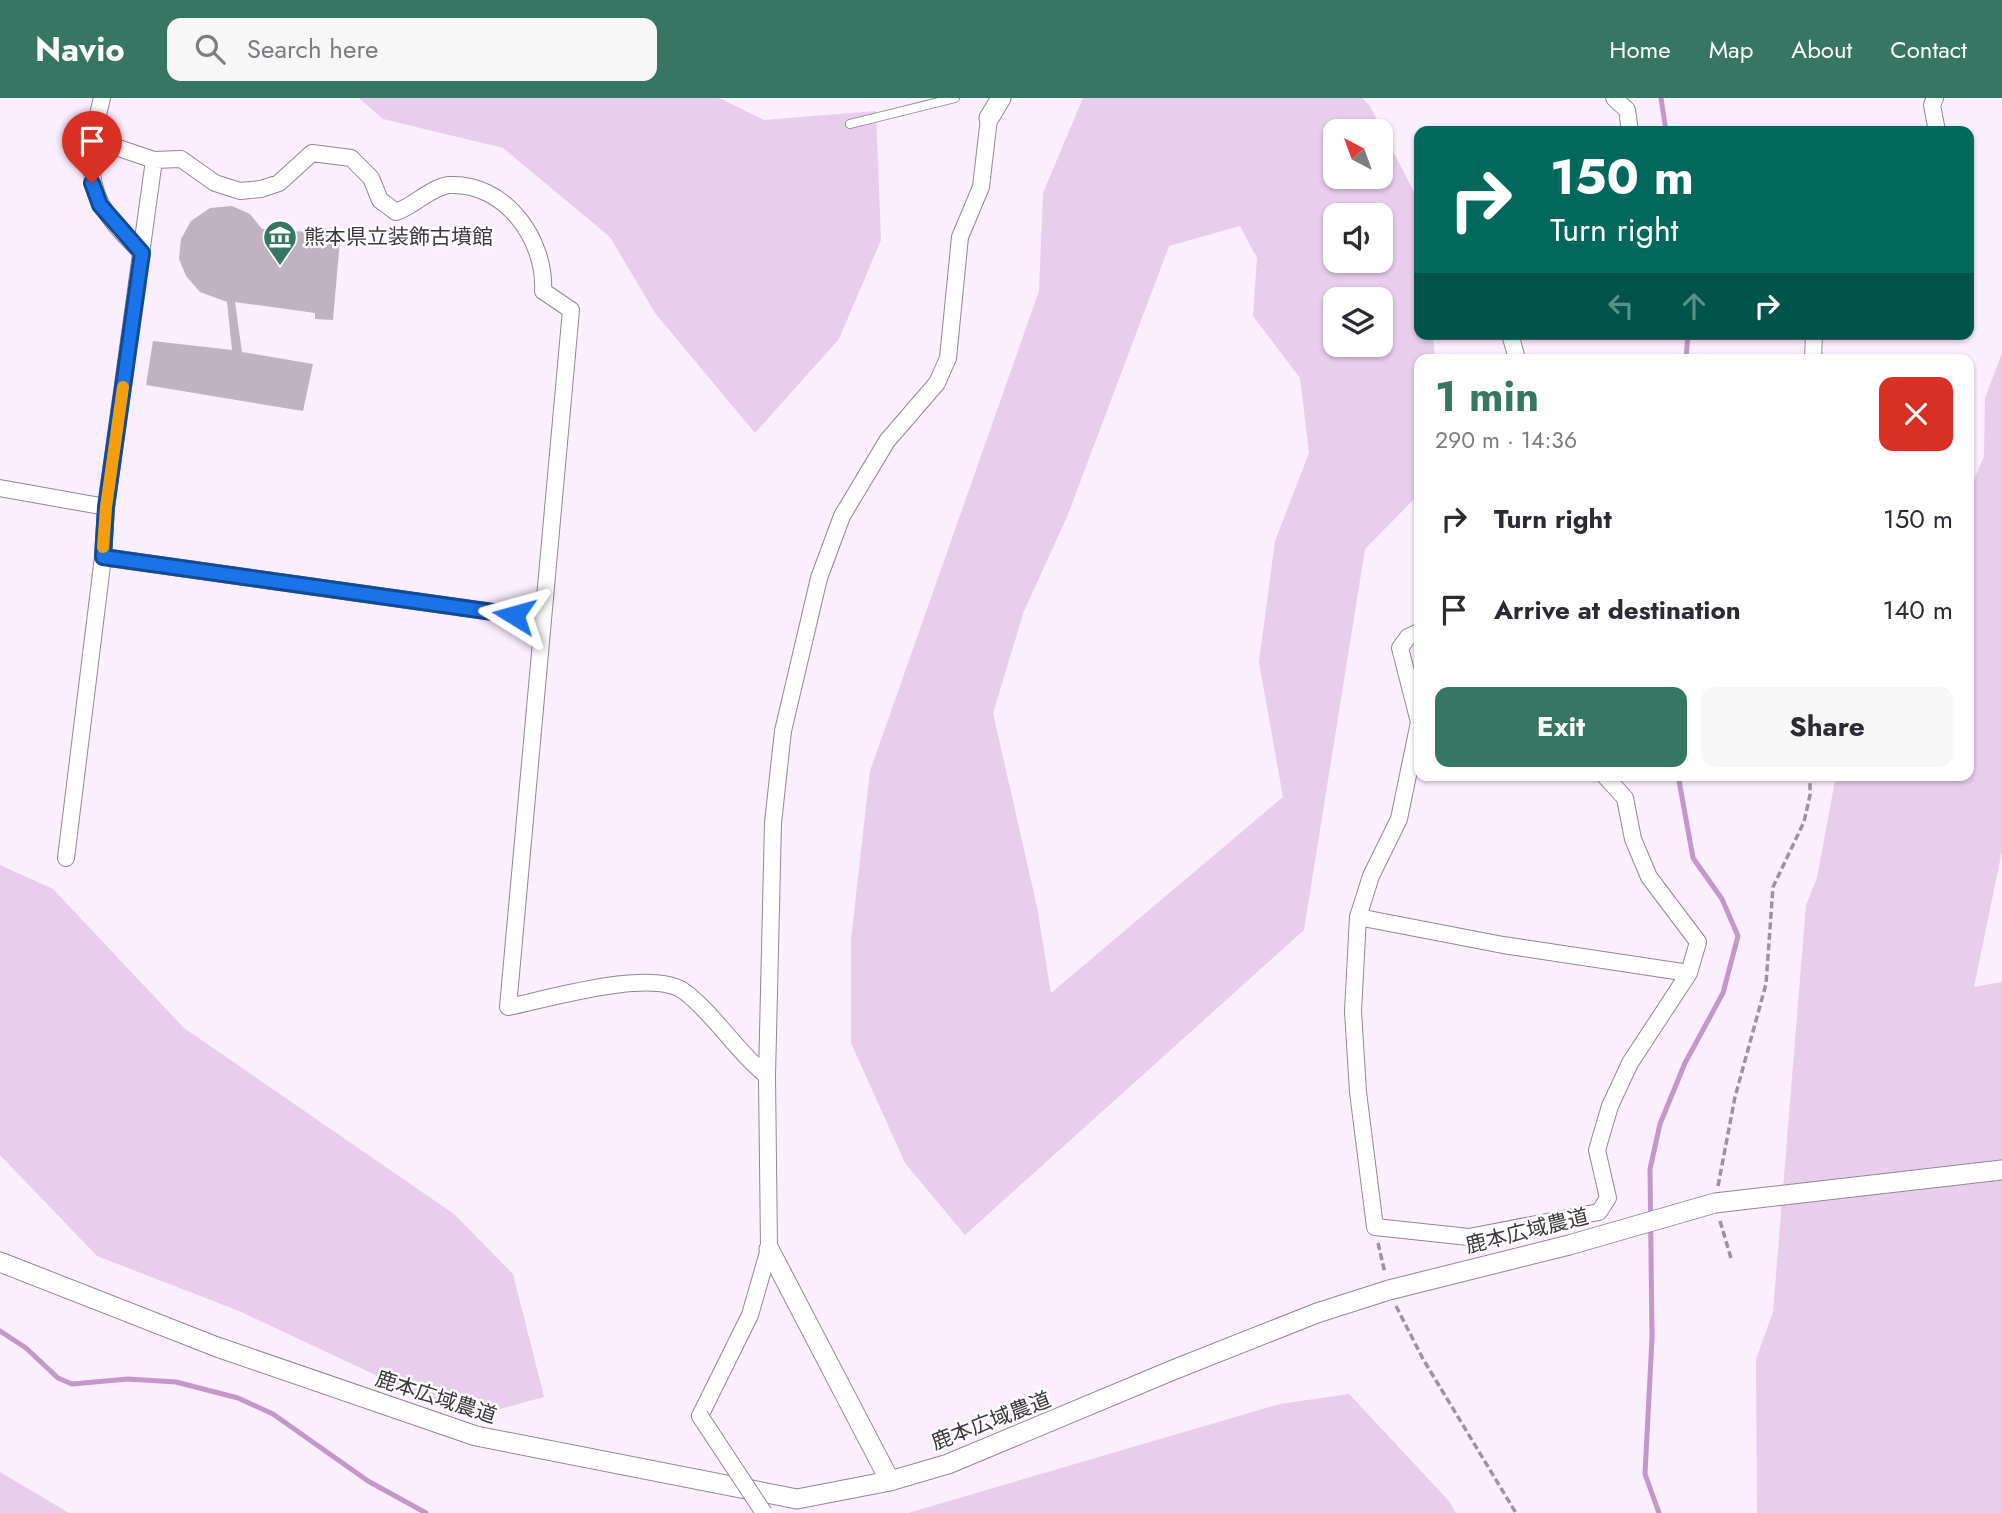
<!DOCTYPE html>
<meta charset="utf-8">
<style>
:root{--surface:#fff;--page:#f7f7f7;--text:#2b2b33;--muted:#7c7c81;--accent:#377662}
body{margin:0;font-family:Jost,"Noto Sans JP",sans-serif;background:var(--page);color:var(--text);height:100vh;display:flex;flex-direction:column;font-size:26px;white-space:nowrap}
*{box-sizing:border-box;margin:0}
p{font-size:23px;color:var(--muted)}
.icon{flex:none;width:38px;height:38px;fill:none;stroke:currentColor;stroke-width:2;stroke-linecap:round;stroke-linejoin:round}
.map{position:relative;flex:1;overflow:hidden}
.panel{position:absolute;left:1414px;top:256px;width:560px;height:427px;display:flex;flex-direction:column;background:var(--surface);border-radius:14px;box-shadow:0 2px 5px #0004}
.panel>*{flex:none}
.hud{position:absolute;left:1414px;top:28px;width:560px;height:214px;border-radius:14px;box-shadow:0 2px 5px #0004;background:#00695c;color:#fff;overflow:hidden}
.needle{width:46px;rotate:319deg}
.controls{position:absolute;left:1323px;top:21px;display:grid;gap:14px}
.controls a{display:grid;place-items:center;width:70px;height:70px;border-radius:14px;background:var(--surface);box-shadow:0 2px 5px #0004;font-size:35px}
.pin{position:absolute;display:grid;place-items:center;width:60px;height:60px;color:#fff;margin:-72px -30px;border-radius:50% 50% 50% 0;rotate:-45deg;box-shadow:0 0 7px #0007}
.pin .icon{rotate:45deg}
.me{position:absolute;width:77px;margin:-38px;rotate:278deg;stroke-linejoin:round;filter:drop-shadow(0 0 5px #0008)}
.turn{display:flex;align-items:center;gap:24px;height:147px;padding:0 21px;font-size:32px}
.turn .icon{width:91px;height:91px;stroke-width:2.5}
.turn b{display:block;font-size:49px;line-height:60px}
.lanes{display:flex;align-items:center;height:66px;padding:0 21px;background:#0003;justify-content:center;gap:35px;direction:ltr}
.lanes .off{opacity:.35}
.round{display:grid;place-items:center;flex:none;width:74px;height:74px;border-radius:14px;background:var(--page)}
.overview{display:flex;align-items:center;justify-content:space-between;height:119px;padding:0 21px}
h1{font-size:42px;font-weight:700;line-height:52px;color:var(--accent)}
.action{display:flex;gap:14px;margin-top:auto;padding:14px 21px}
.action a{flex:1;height:80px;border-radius:14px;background:var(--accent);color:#fff;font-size:28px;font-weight:700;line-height:80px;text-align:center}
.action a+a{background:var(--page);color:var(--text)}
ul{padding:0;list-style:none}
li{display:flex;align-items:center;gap:21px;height:91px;padding:0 21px}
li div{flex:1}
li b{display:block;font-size:26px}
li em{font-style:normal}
header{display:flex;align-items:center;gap:42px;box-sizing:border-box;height:98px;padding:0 35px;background:var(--accent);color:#fff}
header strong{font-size:33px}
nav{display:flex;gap:38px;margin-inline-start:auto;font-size:24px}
.search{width:490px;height:63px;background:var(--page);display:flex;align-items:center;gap:18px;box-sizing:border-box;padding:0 24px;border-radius:14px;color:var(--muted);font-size:26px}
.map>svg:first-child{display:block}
.green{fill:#e8cded;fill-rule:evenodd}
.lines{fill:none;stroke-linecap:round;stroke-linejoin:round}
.stream{stroke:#c198c9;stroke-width:5}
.building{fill:#bfb3c1}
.service-casing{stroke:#938795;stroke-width:10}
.minor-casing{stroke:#938795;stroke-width:18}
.tertiary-casing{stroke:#938795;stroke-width:21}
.path{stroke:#9c939e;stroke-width:3.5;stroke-dasharray:7 3.5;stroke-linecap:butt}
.service{stroke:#fff;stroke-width:8}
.minor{stroke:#fff;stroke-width:16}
.tertiary{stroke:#fff;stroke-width:19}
.minor-bridge-casing{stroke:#938795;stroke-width:18;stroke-linecap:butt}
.minor-bridge{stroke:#fff;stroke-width:16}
.route-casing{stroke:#114b97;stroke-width:18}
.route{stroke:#1a73e8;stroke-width:12}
.slow{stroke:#f59e0b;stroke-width:12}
.labels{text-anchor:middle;stroke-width:5;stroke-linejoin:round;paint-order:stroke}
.poi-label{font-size:21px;fill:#3d383e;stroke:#fff;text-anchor:start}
.street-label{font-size:21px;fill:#3d383e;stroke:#fff}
</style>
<header>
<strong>Navio</strong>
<div class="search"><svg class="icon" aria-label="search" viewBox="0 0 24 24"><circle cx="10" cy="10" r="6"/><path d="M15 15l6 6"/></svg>Search here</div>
<nav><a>Home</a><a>Map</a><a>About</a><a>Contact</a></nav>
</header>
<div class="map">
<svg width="2002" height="1415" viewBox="0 0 2002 1415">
<rect width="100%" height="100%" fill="#fbeefe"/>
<path class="green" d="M 359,0 L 719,0 L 764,22 L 876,13 L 881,142 L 839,241 L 755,335 L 655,215 L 610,139 L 503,50 L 383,21 Z
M 1083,0 L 1362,0 L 1370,8 L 1419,104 L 1419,236 L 1433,236 L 1435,261 L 1419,261 L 1419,396 L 1365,451 L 1304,832 L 965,1137 L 905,1065 L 851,945 L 851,842 L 870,673 L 1039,193 L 1043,95 ZM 1381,33 L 1381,79 L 1335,79 L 1335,33 ZM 1335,117 L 1381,117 L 1381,163 L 1335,163 ZM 1240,128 L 1257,160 L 1253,218 L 1300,280 L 1309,355 L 1275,443 L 1259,564 L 1283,699 L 1051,895 L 1037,809 L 993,615 L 1024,513 L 1067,419 L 1169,148 ZM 1381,201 L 1381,247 L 1335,247 L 1335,201 Z
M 2002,255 L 2002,753 L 1974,889 L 2002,884 L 2002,1415 L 1757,1415 L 1756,1261 L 1773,1214 L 1806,807 L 1817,780 L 1836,677 L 1969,677 L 1969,394 L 1984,358 L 1985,300 Z
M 0,767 L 53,791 L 184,930 L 454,1116 L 513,1176 L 544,1299 L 467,1320 L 239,1213 L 97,1158 L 0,1057 Z
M 1349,1296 L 1449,1403 L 1456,1415 L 908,1415 L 1280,1306 Z
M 0,1374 L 69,1415 L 0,1415 Z"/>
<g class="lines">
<path class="stream" d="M 1661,0 L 1666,33
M 1686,261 L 1688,236
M 0,1233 L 26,1250 L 58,1280 L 72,1286 L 128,1281 L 176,1284 L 238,1300 L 273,1316 L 368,1383 L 426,1415
M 1659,1415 L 1645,1376 L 1652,1240 L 1650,1071 L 1660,1026 L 1685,965 L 1723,895 L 1738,838 L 1722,801 L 1693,760 L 1678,677"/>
</g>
<path class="building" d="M 232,108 L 250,116 L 262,131 L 324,135 L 325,130 L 341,131 L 333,222 L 315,221 L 315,215 L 235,204 L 242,254 L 313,266 L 303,313 L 146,287 L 153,243 L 232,252 L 227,204 L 200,194 L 186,178 L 179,161 L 181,141 L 191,123 L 210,110 Z"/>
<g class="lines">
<g class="service-casing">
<path id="service" d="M 850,26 L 955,0"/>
</g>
<g class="minor-casing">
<path id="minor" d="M 102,0 L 92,41 L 154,62 L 181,61 L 215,85 L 240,93 L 261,91 L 279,85 L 312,55 L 351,60 L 371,80 L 380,102 L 396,114 C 414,108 431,89 449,87 C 505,84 546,142 543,193 L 571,212 L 508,909 C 548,901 653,869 685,894 C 715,917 736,953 767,978
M 1614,0 L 1627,12 L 1630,33
M 1935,0 L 1932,7 L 1937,33
M 92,41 C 86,97 104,117 142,155
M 1510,236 L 1517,261
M 1813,261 L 1814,236
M 0,390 L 106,409
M 103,459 L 542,521
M 1419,534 L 1408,539 L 1400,550 L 1419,624 L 1399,721 L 1371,778 L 1358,819 L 1353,913 L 1358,994 L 1375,1129 L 1469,1139 L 1599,1114 L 1608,1100 L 1597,1052 L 1610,1008 L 1630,965 L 1689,875 L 1698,844 L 1649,779 L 1633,741 L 1625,700 L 1604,677
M 66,760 L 103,459 L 106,409 L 154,62
M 1358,819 L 1503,847 L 1689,875
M 700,1318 L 750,1217 L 769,1151 L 767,978 L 773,725 L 783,633 L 819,480 L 842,418 L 887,343 L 937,285 L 948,260 L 960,139 L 981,89 L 989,20"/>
</g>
<g class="tertiary-casing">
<path id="tertiary" d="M 989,20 L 1001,0
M 769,1151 L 890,1383
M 0,1164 L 217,1249 L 476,1338 L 797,1401 L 890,1383 L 948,1366 L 1173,1272 L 1317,1215 L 1389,1192 L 1569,1147 L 1715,1105 L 2002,1072"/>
</g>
<path class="path" d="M 1718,1088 L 1735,999 L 1766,886 L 1773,789 L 1804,724 L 1810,697 L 1810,677
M 1720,1123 L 1731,1160
M 1378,1145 L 1385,1175
M 1396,1208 L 1423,1261 L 1516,1415"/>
<use href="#service" class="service"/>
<use href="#minor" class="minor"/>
<use href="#tertiary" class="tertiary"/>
<g class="minor-bridge-casing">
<path id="minor-bridge" d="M 700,1318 L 764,1415"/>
</g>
<use href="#minor-bridge" class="minor-bridge"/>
</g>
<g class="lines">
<g class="route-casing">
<path id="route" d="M 92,85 L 100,107 L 142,155 L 106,409 L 103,459 L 514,517"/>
</g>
<use href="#route" class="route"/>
<path class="slow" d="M 103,449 L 106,409 L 123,289"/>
</g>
<defs>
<g id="museum-pin" transform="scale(1.75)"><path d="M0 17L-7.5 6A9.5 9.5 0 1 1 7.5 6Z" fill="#377662" stroke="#fff"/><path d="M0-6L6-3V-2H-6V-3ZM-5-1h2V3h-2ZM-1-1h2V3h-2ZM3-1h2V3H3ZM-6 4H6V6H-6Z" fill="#fff"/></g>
</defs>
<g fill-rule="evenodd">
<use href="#museum-pin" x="280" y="139"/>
</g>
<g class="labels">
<g class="poi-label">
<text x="304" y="146">熊本県立装飾古墳館</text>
</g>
<g class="street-label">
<text transform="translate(1527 1133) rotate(-14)" y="7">鹿本広域農道</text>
<text transform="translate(436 1299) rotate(18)" y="7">鹿本広域農道</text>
<text transform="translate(991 1323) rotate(-21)" y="7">鹿本広域農道</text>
</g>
</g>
</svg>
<div class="controls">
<a><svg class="needle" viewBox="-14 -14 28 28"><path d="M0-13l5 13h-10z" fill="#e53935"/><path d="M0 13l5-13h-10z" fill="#7c7c81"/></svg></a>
<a><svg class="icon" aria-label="sound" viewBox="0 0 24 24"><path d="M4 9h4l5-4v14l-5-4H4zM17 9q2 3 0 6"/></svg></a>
<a><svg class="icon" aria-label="layers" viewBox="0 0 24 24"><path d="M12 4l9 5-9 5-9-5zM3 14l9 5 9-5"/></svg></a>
</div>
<div class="pin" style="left:92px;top:85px;background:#d93025"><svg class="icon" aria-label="arrive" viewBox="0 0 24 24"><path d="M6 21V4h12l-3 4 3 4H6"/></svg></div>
<svg class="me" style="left:514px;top:517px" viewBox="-20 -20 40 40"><path d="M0-17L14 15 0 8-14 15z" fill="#1a73e8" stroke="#fff" stroke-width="4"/></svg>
<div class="hud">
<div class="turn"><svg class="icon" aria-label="right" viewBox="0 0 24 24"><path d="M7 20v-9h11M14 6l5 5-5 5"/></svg><div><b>150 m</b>Turn right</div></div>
<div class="lanes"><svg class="icon off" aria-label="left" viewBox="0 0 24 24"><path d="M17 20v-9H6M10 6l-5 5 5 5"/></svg><svg class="icon off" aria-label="ahead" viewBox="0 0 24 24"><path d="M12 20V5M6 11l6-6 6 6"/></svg><svg class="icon" aria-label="right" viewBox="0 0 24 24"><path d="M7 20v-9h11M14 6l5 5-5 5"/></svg></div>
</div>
<section class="panel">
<div class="overview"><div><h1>1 min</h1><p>290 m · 14:36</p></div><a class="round" style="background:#d93025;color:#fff"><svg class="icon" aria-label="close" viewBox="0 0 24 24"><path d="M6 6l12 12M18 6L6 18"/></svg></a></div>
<ul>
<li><svg class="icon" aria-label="right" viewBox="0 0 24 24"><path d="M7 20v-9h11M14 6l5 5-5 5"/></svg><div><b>Turn right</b></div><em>150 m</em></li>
<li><svg class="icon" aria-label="arrive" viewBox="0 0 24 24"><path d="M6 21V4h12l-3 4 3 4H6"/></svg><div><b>Arrive at destination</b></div><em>140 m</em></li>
</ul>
<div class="action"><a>Exit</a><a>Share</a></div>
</section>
</div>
